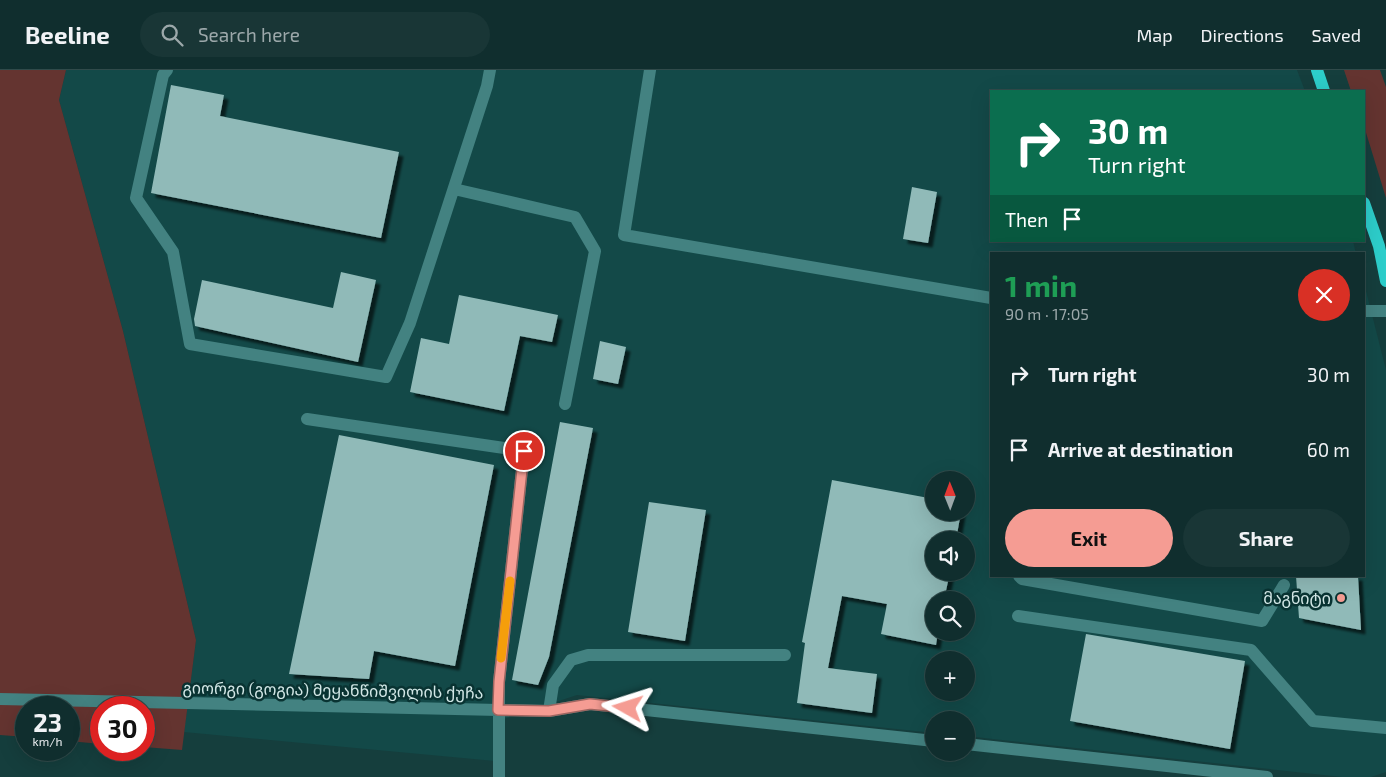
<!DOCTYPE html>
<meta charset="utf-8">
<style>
:root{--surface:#102e2e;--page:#193636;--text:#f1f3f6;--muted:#9ca8aa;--line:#304a4a;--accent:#f59c93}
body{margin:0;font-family:"Exo 2","Noto Sans Georgian",sans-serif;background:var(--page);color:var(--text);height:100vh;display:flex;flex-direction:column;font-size:19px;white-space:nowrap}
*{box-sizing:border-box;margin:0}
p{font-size:16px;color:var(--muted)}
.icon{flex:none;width:28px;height:28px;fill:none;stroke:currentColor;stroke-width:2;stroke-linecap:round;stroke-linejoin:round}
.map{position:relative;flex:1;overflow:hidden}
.drawer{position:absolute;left:990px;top:182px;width:375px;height:325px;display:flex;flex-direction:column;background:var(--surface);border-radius:0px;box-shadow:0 5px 20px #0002,0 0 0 1px var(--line)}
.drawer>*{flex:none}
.hud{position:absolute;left:990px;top:20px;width:375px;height:152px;border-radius:0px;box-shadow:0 5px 20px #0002,0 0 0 1px var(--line);background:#0b6e4f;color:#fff;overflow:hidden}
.needle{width:32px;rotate:359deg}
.buttons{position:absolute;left:925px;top:401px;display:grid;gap:10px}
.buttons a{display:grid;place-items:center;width:50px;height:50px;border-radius:50%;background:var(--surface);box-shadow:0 5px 20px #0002,0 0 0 1px var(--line);font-size:25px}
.speed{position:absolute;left:15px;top:626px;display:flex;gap:10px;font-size:25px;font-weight:700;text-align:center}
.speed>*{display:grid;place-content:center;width:65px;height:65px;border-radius:50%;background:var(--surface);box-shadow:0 5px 20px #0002,0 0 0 1px var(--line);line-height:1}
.speed small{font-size:12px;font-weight:400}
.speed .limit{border:8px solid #d22;background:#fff;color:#111}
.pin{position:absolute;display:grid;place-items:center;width:42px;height:42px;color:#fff;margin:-21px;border:2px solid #fff;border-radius:50%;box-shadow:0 1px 5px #0007}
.me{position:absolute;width:55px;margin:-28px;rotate:276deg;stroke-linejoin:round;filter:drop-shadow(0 0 4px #0008)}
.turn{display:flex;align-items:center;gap:18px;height:105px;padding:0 15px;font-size:22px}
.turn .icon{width:65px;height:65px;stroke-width:2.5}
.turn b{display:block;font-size:35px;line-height:42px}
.then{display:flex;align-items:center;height:48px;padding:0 15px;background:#0003;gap:10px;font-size:19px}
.round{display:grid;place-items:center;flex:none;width:52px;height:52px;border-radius:26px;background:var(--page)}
.summary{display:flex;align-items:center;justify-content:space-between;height:85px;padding:0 15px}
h1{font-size:30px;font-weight:700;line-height:38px;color:#1e9e55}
.cta{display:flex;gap:10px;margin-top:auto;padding:10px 15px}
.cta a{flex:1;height:58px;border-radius:30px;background:var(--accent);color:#111;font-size:20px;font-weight:700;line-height:58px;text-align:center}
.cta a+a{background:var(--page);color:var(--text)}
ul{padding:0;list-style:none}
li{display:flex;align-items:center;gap:15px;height:75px;padding:0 15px}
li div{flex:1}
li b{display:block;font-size:19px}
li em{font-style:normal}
header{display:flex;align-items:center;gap:30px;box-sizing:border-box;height:70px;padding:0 25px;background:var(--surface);border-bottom:1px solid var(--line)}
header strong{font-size:24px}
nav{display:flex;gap:28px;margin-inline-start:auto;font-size:18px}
.search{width:350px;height:45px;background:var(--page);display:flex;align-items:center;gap:12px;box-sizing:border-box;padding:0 18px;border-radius:28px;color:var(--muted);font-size:19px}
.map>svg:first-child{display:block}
.built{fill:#134948;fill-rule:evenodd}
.green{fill:#643430}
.building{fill:#90bab8;filter:url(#shadow)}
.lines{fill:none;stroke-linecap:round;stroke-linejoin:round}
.minor{stroke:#438281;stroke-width:12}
.major{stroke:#2dcdca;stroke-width:12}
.route-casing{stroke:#9f6560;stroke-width:12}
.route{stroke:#f59c93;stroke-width:9}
.slow{stroke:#f59e0b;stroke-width:9}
.poi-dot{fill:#f59c93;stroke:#093332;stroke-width:2}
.labels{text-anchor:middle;stroke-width:5;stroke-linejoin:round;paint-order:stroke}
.poi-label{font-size:16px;fill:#d2e7e6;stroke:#093332;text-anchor:end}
.street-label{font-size:16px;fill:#d2e7e6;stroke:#093332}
</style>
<header>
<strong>Beeline</strong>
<div class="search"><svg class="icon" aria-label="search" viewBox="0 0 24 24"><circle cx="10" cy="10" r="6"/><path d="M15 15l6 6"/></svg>Search here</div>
<nav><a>Map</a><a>Directions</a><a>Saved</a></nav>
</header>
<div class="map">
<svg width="1386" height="707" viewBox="0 0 1386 707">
<defs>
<filter id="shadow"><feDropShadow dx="4.5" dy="4.5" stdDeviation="1" flood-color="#0009"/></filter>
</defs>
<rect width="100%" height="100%" fill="#153e3d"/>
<path class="built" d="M 66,0 L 1297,0 L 1305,21 L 991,21 L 991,171 L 1353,171 L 1356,184 L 991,184 L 991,506 L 1364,506 L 1364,213 L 1386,300 L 1386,702 L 1371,707 L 1342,707 L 966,666 L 966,650 L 934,650 L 934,663 L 577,625 L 498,651 L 495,691 L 184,662 L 196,570 L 123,261 L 59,30 ZM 934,410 L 966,410 L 966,442 L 934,442 ZM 934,470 L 966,470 L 966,502 L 934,502 ZM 934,530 L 966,530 L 966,562 L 934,562 ZM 934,590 L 966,590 L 966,622 L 934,622 Z"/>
<path class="green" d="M 0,0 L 66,0 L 59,30 L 123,261 L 196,570 L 182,680 L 144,677 L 144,638 L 101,638 L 101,674 L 69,671 L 69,638 L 26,638 L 26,667 L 0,665 Z
M 1344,0 L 1380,0 L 1386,17 L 1386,128 L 1364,56 L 1364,21 L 1351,21 Z"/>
<path class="building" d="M 171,15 L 224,25 L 220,46 L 399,82 L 381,168 L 151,123 Z
M 912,117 L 937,122 L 928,173 L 903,169 Z
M 341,202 L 376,210 L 358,292 L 195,256 L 194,249 L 202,210 L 333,238 Z
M 459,225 L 558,245 L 552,272 L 520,266 L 504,341 L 410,322 L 421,268 L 449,274 Z
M 600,271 L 626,277 L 618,314 L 593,309 Z
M 560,352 L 593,358 L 549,587 L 538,615 L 512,610 Z
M 339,365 L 494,395 L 455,596 L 374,581 L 369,609 L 289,604 Z
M 832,410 L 934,429 L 934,442 L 961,442 L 956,470 L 934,470 L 934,502 L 950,502 L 944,530 L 934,530 L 934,562 L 938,562 L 936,575 L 881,564 L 887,534 L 842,526 L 828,598 L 877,604 L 872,643 L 797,633 L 805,573 L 802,572 Z
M 649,432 L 706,440 L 685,571 L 628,562 Z
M 1296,506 L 1358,506 L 1361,560 L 1299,548 Z
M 1086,564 L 1245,591 L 1230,679 L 1070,651 Z"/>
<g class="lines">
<path class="minor" d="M 167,0 L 163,5 L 136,128 L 173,182 L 190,274 L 386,307 L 410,253 L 487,16 L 490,0
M 650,0 L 624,165 L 991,228
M 454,119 L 575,147 L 595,181 L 565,334
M 1364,241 L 1386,241
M 307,349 L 524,381 L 499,612 L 499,707
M 1019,506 L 1022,509 L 1262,551 L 1284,515
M 1018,546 L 1251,580 L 1313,651 L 1386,658
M 0,629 L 549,641 L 590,634 L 934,671
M 549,641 L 553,615 L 571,590 L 588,585 L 785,585
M 966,674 L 1267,707"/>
<path class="major" d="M 1317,0 L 1324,21
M 1364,133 L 1379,176 L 1386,211"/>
</g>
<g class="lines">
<g class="route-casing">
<path id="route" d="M 524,381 L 499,612 L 498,640 L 549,641 L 590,634 L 628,638"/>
</g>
<use href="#route" class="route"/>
<path class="slow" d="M 501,588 L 510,511"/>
</g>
<circle class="poi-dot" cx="1341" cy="528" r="5"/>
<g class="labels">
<g class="poi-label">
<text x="1331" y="534">მაგნიტი</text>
</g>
<g class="street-label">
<text transform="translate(333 620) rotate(1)" y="6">გიორგი (გოგია) მეყანწიშვილის ქუჩა</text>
</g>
</g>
</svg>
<div class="buttons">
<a><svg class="needle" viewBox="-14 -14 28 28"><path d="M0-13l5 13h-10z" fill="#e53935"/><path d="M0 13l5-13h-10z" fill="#9ca8aa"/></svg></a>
<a><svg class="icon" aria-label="sound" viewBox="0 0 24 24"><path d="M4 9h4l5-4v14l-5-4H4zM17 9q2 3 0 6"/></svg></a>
<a><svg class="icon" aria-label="search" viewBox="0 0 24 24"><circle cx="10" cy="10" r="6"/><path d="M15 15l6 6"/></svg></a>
<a>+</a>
<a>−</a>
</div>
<div class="speed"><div>23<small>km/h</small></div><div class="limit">30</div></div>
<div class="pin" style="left:524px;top:381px;background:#d93025"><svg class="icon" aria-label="arrive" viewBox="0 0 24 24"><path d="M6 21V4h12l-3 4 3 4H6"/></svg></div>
<svg class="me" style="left:628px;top:638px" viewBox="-20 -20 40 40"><path d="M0-17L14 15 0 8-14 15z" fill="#f59c93" stroke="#fff" stroke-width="4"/></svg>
<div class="hud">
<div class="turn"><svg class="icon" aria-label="right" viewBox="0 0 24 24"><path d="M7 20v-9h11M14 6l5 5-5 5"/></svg><div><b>30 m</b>Turn right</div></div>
<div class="then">Then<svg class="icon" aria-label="arrive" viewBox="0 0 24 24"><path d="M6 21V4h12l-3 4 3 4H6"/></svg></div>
</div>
<section class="drawer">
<div class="summary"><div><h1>1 min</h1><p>90 m · 17:05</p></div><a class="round" style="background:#d93025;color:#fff"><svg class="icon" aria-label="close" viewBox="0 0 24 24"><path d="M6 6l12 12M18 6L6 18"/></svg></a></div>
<ul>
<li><svg class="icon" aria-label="right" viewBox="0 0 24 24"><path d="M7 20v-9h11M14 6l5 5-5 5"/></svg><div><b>Turn right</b></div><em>30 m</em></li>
<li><svg class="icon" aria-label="arrive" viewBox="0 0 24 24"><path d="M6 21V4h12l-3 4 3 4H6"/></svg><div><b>Arrive at destination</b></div><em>60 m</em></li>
</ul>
<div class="cta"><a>Exit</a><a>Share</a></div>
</section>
</div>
